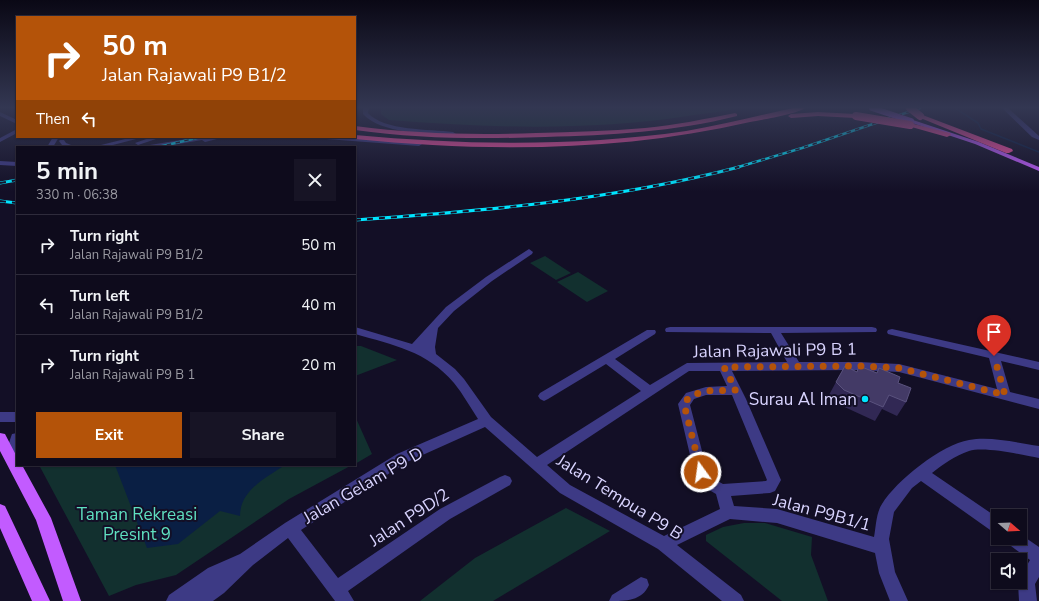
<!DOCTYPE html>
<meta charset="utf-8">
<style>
:root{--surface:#0e0b1c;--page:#171425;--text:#f1f3f6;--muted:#9b9ba3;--line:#2e2b3b;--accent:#b45309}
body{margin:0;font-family:"Nunito Sans",sans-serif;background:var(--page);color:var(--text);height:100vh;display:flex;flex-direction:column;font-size:15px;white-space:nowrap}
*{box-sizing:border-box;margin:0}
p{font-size:13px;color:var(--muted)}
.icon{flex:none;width:22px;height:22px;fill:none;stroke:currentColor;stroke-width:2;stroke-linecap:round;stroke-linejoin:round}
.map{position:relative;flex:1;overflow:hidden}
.sheet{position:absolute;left:16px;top:146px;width:340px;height:320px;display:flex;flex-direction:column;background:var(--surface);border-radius:0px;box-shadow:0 1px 3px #0004,0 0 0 1px var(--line)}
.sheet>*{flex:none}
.top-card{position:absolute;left:16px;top:16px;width:340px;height:122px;border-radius:0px;box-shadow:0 1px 3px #0004,0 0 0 1px var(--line);background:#b45309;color:#fff;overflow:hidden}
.needle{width:26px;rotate:109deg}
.fabs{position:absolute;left:991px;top:509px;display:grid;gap:8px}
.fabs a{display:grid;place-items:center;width:36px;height:36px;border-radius:0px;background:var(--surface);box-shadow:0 1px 3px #0004,0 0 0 1px var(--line);font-size:20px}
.pin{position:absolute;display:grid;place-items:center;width:34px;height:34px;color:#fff;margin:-41px -17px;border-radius:50% 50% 50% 0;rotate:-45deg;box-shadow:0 0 4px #0007}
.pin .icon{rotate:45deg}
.me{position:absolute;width:44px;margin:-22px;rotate:346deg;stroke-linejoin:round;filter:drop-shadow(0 0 3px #0008)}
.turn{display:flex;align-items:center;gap:14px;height:84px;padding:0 20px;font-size:18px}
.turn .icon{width:52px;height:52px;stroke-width:2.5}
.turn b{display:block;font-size:28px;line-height:34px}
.then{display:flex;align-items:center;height:38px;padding:0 20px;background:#0003;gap:8px;font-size:15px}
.round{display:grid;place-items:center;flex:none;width:42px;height:42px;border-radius:0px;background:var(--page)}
.headline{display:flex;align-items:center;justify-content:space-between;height:68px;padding:0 20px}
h1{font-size:24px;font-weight:700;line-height:30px}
.action{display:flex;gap:8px;margin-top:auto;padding:8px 20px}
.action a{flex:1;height:46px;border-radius:0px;background:var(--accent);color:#fff;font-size:16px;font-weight:700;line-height:46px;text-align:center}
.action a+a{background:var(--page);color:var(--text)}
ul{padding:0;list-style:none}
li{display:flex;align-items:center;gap:12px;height:60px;padding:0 20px;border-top:1px solid var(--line)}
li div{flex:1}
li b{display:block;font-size:15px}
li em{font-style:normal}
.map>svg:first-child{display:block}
.green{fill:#12302f}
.water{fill:#0a1f44}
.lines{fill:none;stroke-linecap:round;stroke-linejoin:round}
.stream{stroke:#0a1f44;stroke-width:1.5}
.minor{fill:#3d3a85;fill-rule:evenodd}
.major{fill:#c25bff;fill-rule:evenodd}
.highway{fill:#ff4fa3;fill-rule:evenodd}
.rail-far1-casing{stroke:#00e5ff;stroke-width:2.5}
.rail-casing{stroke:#00e5ff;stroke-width:3}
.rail-far1{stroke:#130f26;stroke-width:1.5;stroke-dasharray:4.5;stroke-linecap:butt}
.rail{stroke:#130f26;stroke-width:2;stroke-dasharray:6;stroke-linecap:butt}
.major-bridge{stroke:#c25bff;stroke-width:6}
.highway-bridge{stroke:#ff4fa3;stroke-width:8}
.wall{fill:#312854}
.building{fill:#433a66;stroke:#5a527e}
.route{stroke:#b45309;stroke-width:7;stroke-dasharray:0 12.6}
.poi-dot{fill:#00e5ff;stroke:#130f26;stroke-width:1.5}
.labels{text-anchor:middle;stroke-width:4;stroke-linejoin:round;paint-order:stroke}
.near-street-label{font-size:17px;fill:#d9d4ff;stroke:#130f26}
.near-poi-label{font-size:17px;fill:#d9d4ff;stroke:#130f26;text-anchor:end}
.near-park-label{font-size:17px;fill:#5fe0c0;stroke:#130f26}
</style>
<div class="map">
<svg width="1039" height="601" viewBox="0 0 1039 601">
<rect width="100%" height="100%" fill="#130f26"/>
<path class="green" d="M 381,108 L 739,108 C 723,112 705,113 688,116 C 588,131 490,128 389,120 L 381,114 Z
M 545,256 L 571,273 L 556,280 L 530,263 Z
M 578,272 L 608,291 L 587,302 L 557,282 Z
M 355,346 L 361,346 L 397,360 L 355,376 Z
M 355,416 L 372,454 L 355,464 Z
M 39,465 L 352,465 L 289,499 L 176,575 L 136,585 L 109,596 Z
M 566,508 L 610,531 L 493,601 L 420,601 L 475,558 Z
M 744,523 L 765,523 L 812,537 L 811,555 L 828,601 L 782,601 L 706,541 L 706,535 L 723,527 Z"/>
<path class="water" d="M 115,465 L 285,465 C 266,478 240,490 240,516 L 220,511 L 178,544 L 147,548 Z"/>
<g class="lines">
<path class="stream" d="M 955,108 L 978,123 L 981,129 L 1039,152"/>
<path class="minor" d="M 363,108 L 369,108 L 368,113 C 384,131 430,129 453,132 L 456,134 L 453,136 C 428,133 381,134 363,114 Z
M 1002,108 L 1008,108 L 1039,136 L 1039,140 L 1032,137 Z
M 0,112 L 17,120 L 17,124 L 0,116 Z
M 17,129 L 17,133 L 0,142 L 0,138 Z
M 53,137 L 59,137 L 53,147 L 47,147 Z
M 133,137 L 144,137 L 105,147 L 93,147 Z
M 152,137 L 162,137 L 138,145 L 135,143 Z
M 199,137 L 225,137 L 205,142 L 202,140 L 161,147 L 147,147 L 150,145 Z
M 323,137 L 351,137 L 419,142 L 422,144 L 419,146 L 326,139 Z
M 60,140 L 64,140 L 66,143 L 76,147 L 62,145 L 59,141 Z
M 0,161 L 17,162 L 17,166 L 0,165 Z
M 529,249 L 533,252 L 532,254 L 492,281 L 454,311 L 438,328 L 435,347 L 436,354 L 455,369 L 464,379 L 491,417 L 537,457 L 641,391 L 606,364 L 548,399 L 544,401 L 540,399 L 538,396 L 540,393 L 647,330 L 655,330 L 656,332 L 655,334 L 615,359 L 650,385 L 687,363 L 787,362 L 771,333 L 666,332 L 665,330 L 666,328 L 670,327 L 872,327 L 876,328 L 877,330 L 876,332 L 781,333 L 799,362 L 859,362 L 899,364 L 997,389 L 989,358 L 892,335 L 888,334 L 887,332 L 888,330 L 892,329 L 1039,362 L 1039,370 L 1001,361 L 1010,392 L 1039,399 L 1039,409 L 899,372 L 859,370 L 732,371 L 746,399 L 781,480 L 775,491 L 770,493 L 731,496 L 734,506 L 777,509 L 874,537 C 876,527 876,513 882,504 C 896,481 942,444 969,440 C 991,436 1017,443 1039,446 L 1039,458 C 1022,455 985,446 969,451 C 955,456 943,464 932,473 L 998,518 L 998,534 L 993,532 L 921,481 L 912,488 L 894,512 L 889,539 L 895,572 L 908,601 L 890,601 L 879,573 L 875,553 L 777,523 L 730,519 L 677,545 L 741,595 L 744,601 L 722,601 L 658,549 L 560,493 L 485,427 L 407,462 L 301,530 L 338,578 L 440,509 L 500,477 L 505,475 L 510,477 L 512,481 L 510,485 L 450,519 L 348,591 L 354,601 L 335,601 L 288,538 L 253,565 L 224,593 L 213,601 L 166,601 L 169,595 L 208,568 L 240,554 L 285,523 L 397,454 L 478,419 C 470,407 463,394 454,383 C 427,351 393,345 355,334 L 355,327 L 412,344 L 446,307 L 486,277 ZM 689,371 L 720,371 L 727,386 L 706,387 L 686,393 L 678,404 L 694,472 L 704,487 L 716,494 L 720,509 L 664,536 L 570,485 L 547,465 ZM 706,395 L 732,395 L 767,480 L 766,481 L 723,484 L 714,479 L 707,470 L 690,405 L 694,399 Z
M 0,412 L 17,412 L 17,422 L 0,422 Z
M 17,433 L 17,459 L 16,461 L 11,463 L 6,461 L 4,457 L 12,434 Z
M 1020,534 L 1039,547 L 1039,577 L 1035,584 L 1037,601 L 1019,601 L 1018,583 L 1020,582 L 1020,577 L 1030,560 L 1007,543 L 1005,538 L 1020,538 Z
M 641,577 L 647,579 L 649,585 C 642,601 626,601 609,601 L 612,595 Z"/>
<path class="major" d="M 909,120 L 913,120 L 979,142 L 1039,167 L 1039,171 L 975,144 L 909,122 Z
M 0,433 L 5,434 L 17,457 L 17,465 L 22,465 L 51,518 L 81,601 L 63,601 L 36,520 L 0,451 Z
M 0,504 L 5,506 L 50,601 L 32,601 L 0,528 Z"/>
<path class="highway" d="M 793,108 L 805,108 C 797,114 761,120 750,122 C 620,152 487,152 355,139 L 351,137 L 355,137 L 355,135 C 465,145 576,147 686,131 C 722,125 757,116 793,108 Z
M 818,112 L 856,114 L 859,116 L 856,118 L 818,116 L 791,118 L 788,116 L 791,114 Z
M 735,113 L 737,114 L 737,116 C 674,132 610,135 545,137 C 481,139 418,139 355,130 L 355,126 C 415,134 476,135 536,133 C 573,132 609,131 645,128 C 676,125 705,119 735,113 Z
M 920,114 L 1012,149 L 1013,151 L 1009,153 L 1006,153 L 918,117 L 917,116 Z
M 910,123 L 950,133 L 951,135 L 947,137 L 908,126 L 906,125 Z"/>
<g class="rail-far1-casing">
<path id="rail-far1" d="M 158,147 L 201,137
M 735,168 L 802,148 L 920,108"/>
</g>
<g class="rail-casing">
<path id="rail" d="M 0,183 L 17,180
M 0,201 L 17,203
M 355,220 C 484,211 613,200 739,167"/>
</g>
<use href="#rail-far1" class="rail-far1"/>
<use href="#rail" class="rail"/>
<path class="major-bridge" d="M 872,108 L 911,121"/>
<path class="highway-bridge" d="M 910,108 L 920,116
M 856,116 L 910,125"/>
</g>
<path class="wall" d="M 857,372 L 898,383 L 906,402 L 897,416 L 882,409 L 875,421 L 838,404 L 829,395 L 836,382 Z"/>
<path class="building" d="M 845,366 L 857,372 L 859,366 L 877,373 L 879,368 L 900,377 L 898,383 L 911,388 L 906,402 L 889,395 L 883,407 L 844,390 L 836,382 Z"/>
<linearGradient id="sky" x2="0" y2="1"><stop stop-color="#0a0815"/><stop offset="0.56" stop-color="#333752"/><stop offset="1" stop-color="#333752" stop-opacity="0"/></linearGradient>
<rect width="1039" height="192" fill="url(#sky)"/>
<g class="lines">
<path class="route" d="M 701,472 L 684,404 L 690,396 L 706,391 L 736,390 L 724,367 L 859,366 L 899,368 L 1005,395 L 994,356"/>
</g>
<circle class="poi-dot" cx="865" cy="399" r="4"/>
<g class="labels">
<g class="near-street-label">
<text transform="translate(775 350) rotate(-1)" y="6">Jalan Rajawali P9 B 1</text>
<text transform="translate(363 485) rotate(-30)" y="6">Jalan Gelam P9 D</text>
<text transform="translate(620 497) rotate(32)" y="6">Jalan Tempua P9 B</text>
<text transform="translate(822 512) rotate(15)" y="6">Jalan P9B1/1</text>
<text transform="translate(409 517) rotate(-33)" y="6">Jalan P9D/2</text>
</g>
<g class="near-poi-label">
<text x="857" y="405">Surau Al Iman</text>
</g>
<g class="near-park-label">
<text x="137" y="520">Taman Rekreasi<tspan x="137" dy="20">Presint 9</tspan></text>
</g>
</g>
</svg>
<div class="fabs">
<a><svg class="needle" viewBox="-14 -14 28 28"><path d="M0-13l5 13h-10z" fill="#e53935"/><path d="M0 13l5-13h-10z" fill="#9b9ba3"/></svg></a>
<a><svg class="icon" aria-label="sound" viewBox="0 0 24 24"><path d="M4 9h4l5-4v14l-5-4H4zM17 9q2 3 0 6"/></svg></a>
</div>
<div class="pin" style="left:994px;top:356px;background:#d93025"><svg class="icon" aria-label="arrive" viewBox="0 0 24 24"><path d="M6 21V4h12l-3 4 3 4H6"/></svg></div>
<svg class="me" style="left:701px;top:472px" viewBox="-20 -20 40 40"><circle r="17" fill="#b45309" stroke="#fff" stroke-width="3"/><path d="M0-11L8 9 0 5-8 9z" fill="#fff"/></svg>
<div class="top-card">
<div class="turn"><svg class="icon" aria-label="right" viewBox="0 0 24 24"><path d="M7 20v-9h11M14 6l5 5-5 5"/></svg><div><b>50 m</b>Jalan Rajawali P9 B1/2</div></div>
<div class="then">Then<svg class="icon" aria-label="left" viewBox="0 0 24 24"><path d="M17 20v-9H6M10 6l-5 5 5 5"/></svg></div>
</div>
<section class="sheet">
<div class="headline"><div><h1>5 min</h1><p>330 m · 06:38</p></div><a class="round"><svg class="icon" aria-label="close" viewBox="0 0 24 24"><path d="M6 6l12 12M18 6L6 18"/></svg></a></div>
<ul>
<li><svg class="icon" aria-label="right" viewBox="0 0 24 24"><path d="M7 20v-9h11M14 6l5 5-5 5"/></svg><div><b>Turn right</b><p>Jalan Rajawali P9 B1/2</p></div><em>50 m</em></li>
<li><svg class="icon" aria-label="left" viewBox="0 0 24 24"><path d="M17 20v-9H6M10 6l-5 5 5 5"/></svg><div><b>Turn left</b><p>Jalan Rajawali P9 B1/2</p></div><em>40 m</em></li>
<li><svg class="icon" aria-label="right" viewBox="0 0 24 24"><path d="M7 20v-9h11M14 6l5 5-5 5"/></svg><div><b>Turn right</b><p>Jalan Rajawali P9 B 1</p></div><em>20 m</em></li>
</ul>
<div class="action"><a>Exit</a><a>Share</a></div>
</section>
</div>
